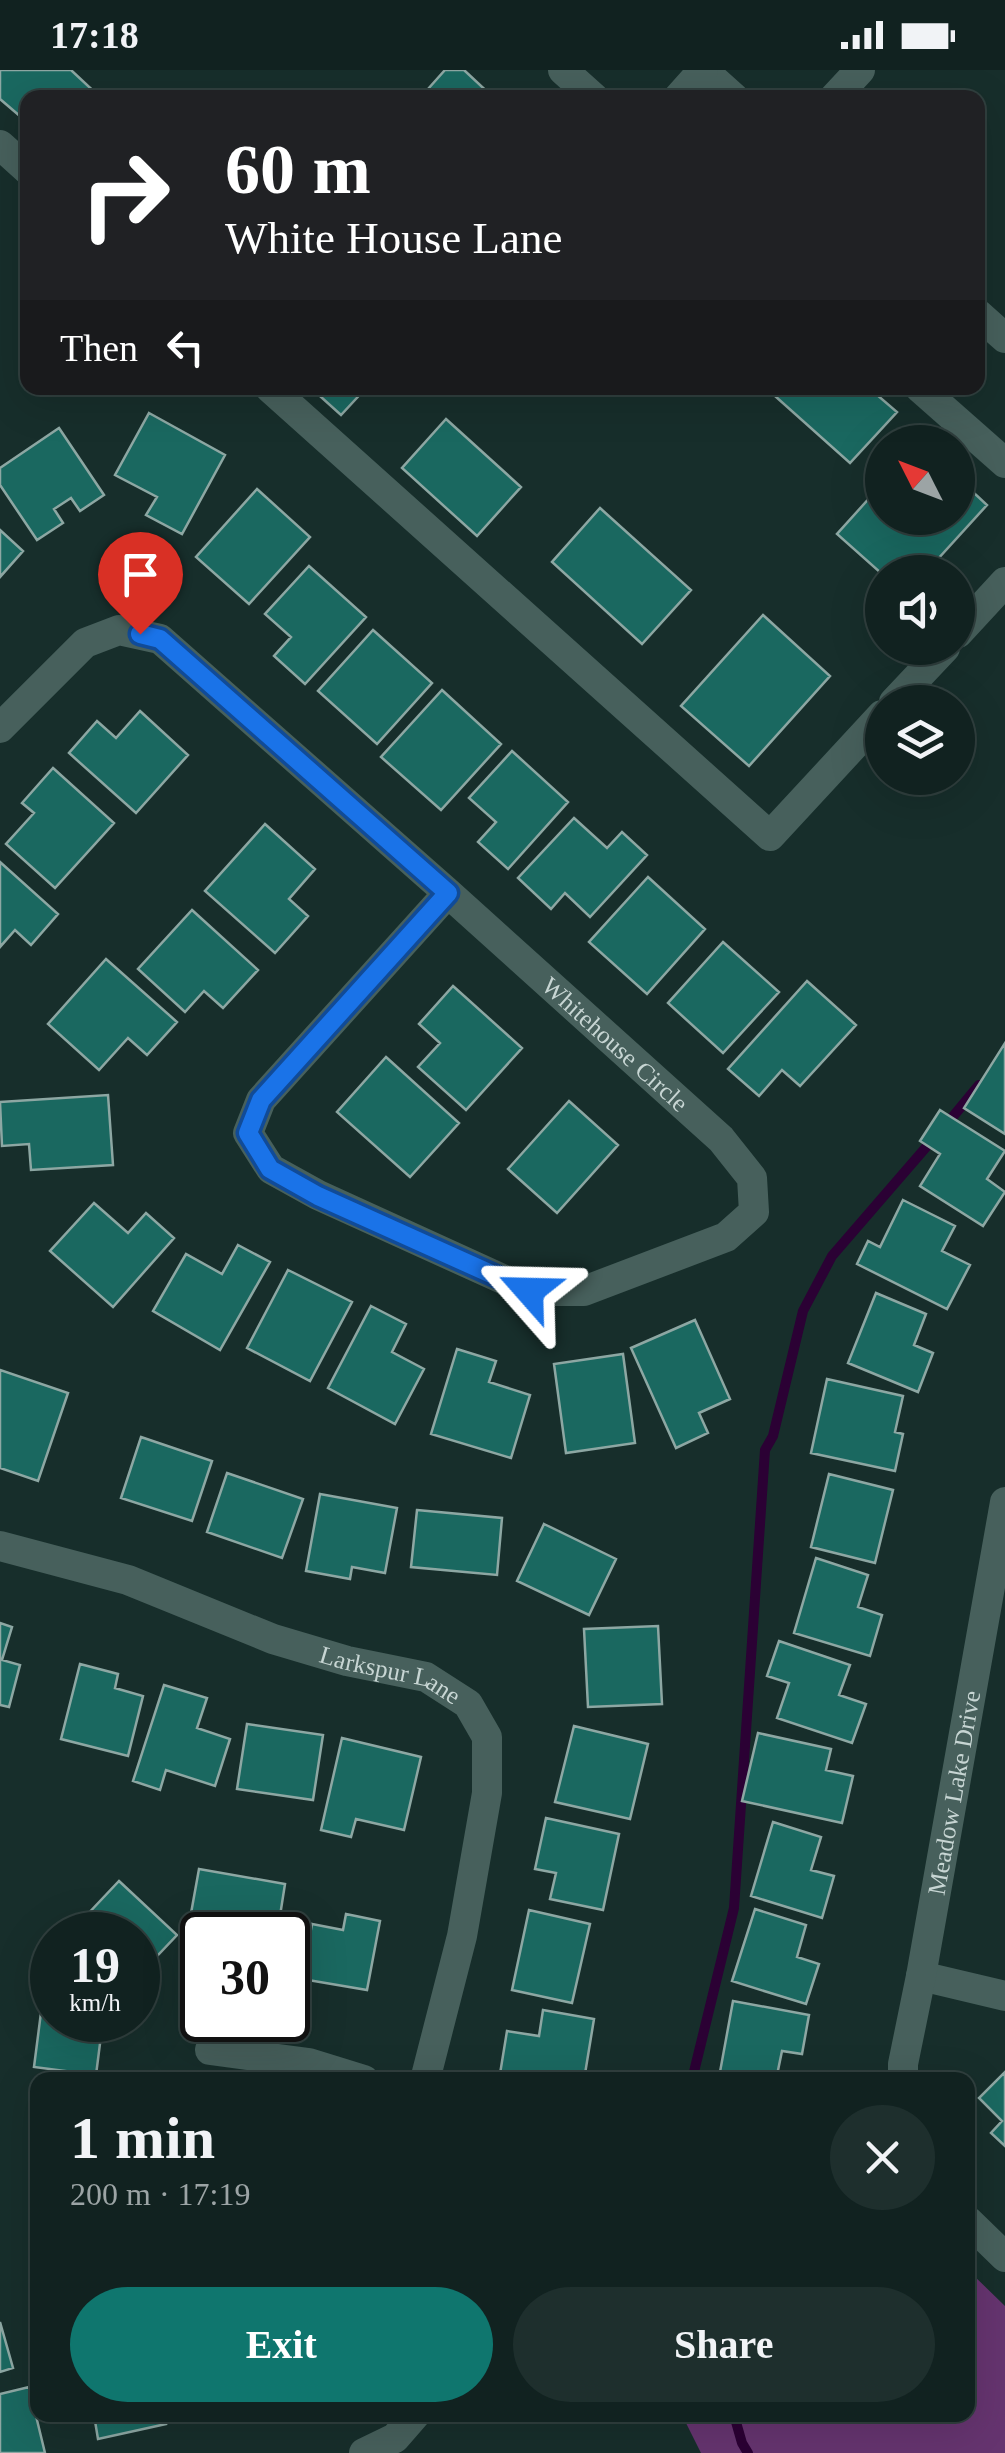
<!DOCTYPE html>
<meta charset="utf-8">
<style>
:root{--surface:#112220;--page:#1e2f2d;--text:#f1f3f6;--muted:#9ca4a5;--line:#303f3e;--accent:#0f766e}
body{margin:0;font-family:Georgia,serif;background:var(--page);color:var(--text);height:100vh;display:flex;flex-direction:column;font-size:38px;white-space:nowrap}
*{box-sizing:border-box;margin:0}
p{font-size:32px;color:var(--muted)}
.icon{flex:none;width:55px;height:55px;fill:none;stroke:currentColor;stroke-width:2;stroke-linecap:round;stroke-linejoin:round}
.map{position:relative;flex:1;overflow:hidden}
.drawer{position:absolute;left:30px;top:2002px;width:945px;height:350px;display:flex;flex-direction:column;background:var(--surface);border-radius:20px;box-shadow:0 10px 40px #0002,0 0 0 2px var(--line)}
.drawer>*{flex:none}
.top-card{position:absolute;left:20px;top:20px;width:965px;height:305px;border-radius:20px;box-shadow:0 10px 40px #0002,0 0 0 2px var(--line);background:#202124;color:#fff;overflow:hidden}
.needle{width:65px;rotate:312deg}
.controls{position:absolute;left:865px;top:355px;display:grid;gap:20px}
.controls a{display:grid;place-items:center;width:110px;height:110px;border-radius:50%;background:var(--surface);box-shadow:0 10px 40px #0002,0 0 0 2px var(--line);font-size:50px}
.speed{position:absolute;left:30px;top:1842px;display:flex;gap:20px;font-size:50px;font-weight:700;text-align:center}
.speed>*{display:grid;place-content:center;width:130px;height:130px;border-radius:50%;background:var(--surface);box-shadow:0 10px 40px #0002,0 0 0 2px var(--line);line-height:1}
.speed small{font-size:25px;font-weight:400}
.speed .limit{border:5px solid #111;border-radius:15px;background:#fff;color:#111}
.pin{position:absolute;display:grid;place-items:center;width:85px;height:85px;color:#fff;margin:-102px -42px;border-radius:50% 50% 50% 0;rotate:-45deg;box-shadow:0 0 10px #0007}
.pin .icon{rotate:45deg}
.me{position:absolute;width:110px;margin:-55px;rotate:295deg;stroke-linejoin:round;filter:drop-shadow(0 0 8px #0008)}
.turn{display:flex;align-items:center;gap:35px;height:210px;padding:0 40px;font-size:45px}
.turn .icon{width:130px;height:130px;stroke-width:2.5}
.turn b{display:block;font-size:70px;line-height:85px}
.then{display:flex;align-items:center;height:95px;padding:0 40px;background:#0003;gap:20px;font-size:38px}
.round{display:grid;place-items:center;flex:none;width:105px;height:105px;border-radius:52px;background:var(--page)}
.overview{display:flex;align-items:center;justify-content:space-between;height:170px;padding:0 40px}
h1{font-size:60px;font-weight:700;line-height:75px}
.action{display:flex;gap:20px;margin-top:auto;padding:20px 40px}
.action a{flex:1;height:115px;border-radius:60px;background:var(--accent);color:#fff;font-size:40px;font-weight:700;line-height:115px;text-align:center}
.action a+a{background:var(--page);color:var(--text)}
.status{display:flex;justify-content:space-between;align-items:center;height:70px;padding:0 50px;background:var(--surface);direction:ltr}
.status svg{height:28px;fill:currentColor}
.map>svg:first-child{display:block}
.green{fill:#65346f}
.lines{fill:none;stroke-linecap:round;stroke-linejoin:round}
.stream{stroke:#2b0134;stroke-width:10}
.building{fill:#1a6860;stroke:#8da7a3;stroke-width:2.5}
.minor{stroke:#47605c;stroke-width:30}
.route-casing{stroke:#114b97;stroke-width:25}
.route{stroke:#1a73e8;stroke-width:18}
.labels{text-anchor:middle;stroke-width:10;stroke-linejoin:round;paint-order:stroke}
.street-label{font-size:25px;fill:#c7d5d3;stroke:#172e2b}
</style>
<div class="status"><b>17:18</b><svg viewBox="0 0 49 12"><path d="M0 12V9h3v3zM5 12V6h3v6zM10 12V3h3v9zM15 12V0h3v12zM26 1h20v11H26zM47 4h2v5h-2z"/></svg></div>
<div class="map">
<svg width="1005" height="2383" viewBox="0 0 1005 2383">
<rect width="100%" height="100%" fill="#172e2b"/>
<path class="green" d="M 968,2200 L 1005,2236 L 1005,2383 L 701,2383 L 682,2345 L 968,2345 Z"/>
<g class="lines">
<path class="stream" d="M 946,1055 L 979,1015
M 692,2010 L 734,1838 L 765,1380 L 773,1366 L 803,1241 L 832,1186 L 934,1068
M 734,2345 L 742,2373 L 748,2383"/>
</g>
<path class="building" d="M 0,0 L 71,0 L 101,28 L 28,28 L 28,53 L 0,29 Z
M 445,0 L 464,0 L 494,28 L 420,28 Z
M 311,318 L 366,318 L 341,345 Z
M 766,318 L 869,318 L 897,342 L 850,393 Z
M 149,343 L 225,385 L 182,464 L 146,445 L 157,427 L 115,405 Z
M 446,349 L 521,417 L 477,466 L 402,398 Z
M 59,358 L 104,425 L 80,441 L 71,428 L 54,439 L 63,453 L 37,470 L 0,415 L 0,398 Z
M 958,408 L 987,435 L 926,502 L 882,502 L 882,504 L 837,464 L 882,414 L 882,448 L 958,448 Z
M 257,419 L 310,467 L 249,534 L 196,487 Z
M 600,438 L 691,520 L 642,574 L 552,492 Z
M 0,460 L 23,481 L 0,507 Z
M 309,496 L 366,547 L 305,614 L 274,586 L 291,567 L 265,544 Z
M 763,545 L 830,606 L 749,696 L 681,636 Z
M 373,560 L 432,613 L 377,674 L 318,621 Z
M 442,620 L 501,674 L 441,740 L 381,687 Z
M 140,641 L 188,685 L 136,743 L 69,683 L 97,651 L 116,668 Z
M 512,681 L 568,732 L 508,799 L 478,772 L 496,752 L 469,728 Z
M 53,698 L 114,753 L 55,818 L 6,774 L 34,743 L 22,733 Z
M 574,748 L 607,778 L 622,762 L 647,785 L 590,847 L 565,823 L 551,839 L 518,808 Z
M 265,754 L 315,799 L 289,829 L 308,846 L 275,883 L 205,821 Z
M 0,792 L 58,844 L 31,875 L 15,860 L 0,877 Z
M 648,807 L 705,859 L 647,924 L 589,872 Z
M 192,840 L 258,900 L 223,938 L 204,921 L 185,942 L 138,899 Z
M 723,872 L 779,922 L 723,983 L 668,933 Z
M 106,889 L 177,952 L 147,985 L 128,968 L 99,1000 L 48,954 Z
M 807,911 L 856,955 L 800,1016 L 782,1000 L 759,1026 L 728,999 Z
M 453,916 L 522,978 L 466,1040 L 418,997 L 440,973 L 419,954 Z
M 1005,973 L 1005,1064 L 964,1038 Z
M 386,987 L 459,1053 L 410,1107 L 337,1042 Z
M 108,1025 L 113,1095 L 31,1100 L 29,1074 L 2,1076 L 0,1032 Z
M 569,1031 L 618,1075 L 557,1143 L 508,1099 Z
M 940,1040 L 1005,1081 L 987,1109 L 1005,1122 L 983,1156 L 920,1116 L 940,1084 L 920,1071 Z
M 903,1130 L 955,1156 L 942,1181 L 970,1195 L 947,1239 L 857,1194 L 868,1171 L 880,1177 Z
M 94,1133 L 128,1163 L 146,1143 L 174,1168 L 113,1237 L 50,1181 Z
M 238,1175 L 270,1192 L 220,1280 L 153,1241 L 186,1184 L 222,1204 Z
M 288,1200 L 352,1232 L 310,1311 L 247,1278 Z
M 876,1223 L 926,1244 L 914,1275 L 933,1283 L 918,1322 L 848,1293 Z
M 371,1236 L 406,1254 L 392,1282 L 424,1299 L 395,1354 L 328,1318 Z
M 695,1250 L 730,1329 L 699,1343 L 708,1363 L 676,1378 L 631,1278 Z
M 457,1279 L 496,1291 L 489,1312 L 530,1325 L 511,1388 L 431,1364 Z
M 623,1284 L 635,1373 L 566,1383 L 554,1294 Z
M 0,1300 L 68,1323 L 38,1411 L 0,1398 Z
M 827,1309 L 903,1326 L 895,1362 L 903,1364 L 895,1401 L 811,1383 Z
M 141,1367 L 212,1391 L 192,1451 L 121,1428 Z
M 227,1403 L 303,1429 L 282,1488 L 207,1462 Z
M 829,1404 L 893,1420 L 875,1493 L 811,1477 Z
M 320,1424 L 397,1438 L 385,1503 L 352,1497 L 350,1509 L 306,1501 Z
M 417,1440 L 502,1448 L 497,1505 L 411,1497 Z
M 544,1454 L 616,1489 L 589,1545 L 517,1511 Z
M 816,1488 L 868,1505 L 858,1537 L 882,1545 L 870,1586 L 794,1563 Z
M 0,1553 L 12,1557 L 2,1590 L 20,1595 L 9,1637 L 0,1635 Z
M 658,1556 L 662,1634 L 588,1637 L 584,1559 Z
M 779,1571 L 850,1595 L 839,1625 L 866,1634 L 852,1673 L 777,1648 L 789,1613 L 767,1606 Z
M 80,1594 L 118,1604 L 115,1618 L 143,1626 L 128,1686 L 61,1669 Z
M 164,1615 L 207,1628 L 197,1658 L 230,1669 L 215,1716 L 166,1700 L 160,1720 L 133,1711 Z
M 247,1654 L 323,1665 L 313,1730 L 237,1719 Z
M 574,1656 L 648,1674 L 630,1749 L 555,1732 Z
M 758,1663 L 831,1679 L 826,1700 L 853,1706 L 842,1753 L 742,1731 Z
M 342,1668 L 421,1687 L 404,1760 L 356,1749 L 351,1767 L 321,1760 Z
M 546,1748 L 619,1764 L 603,1840 L 550,1829 L 556,1803 L 535,1799 Z
M 773,1752 L 821,1767 L 811,1800 L 834,1806 L 822,1848 L 751,1826 Z
M 199,1799 L 285,1814 L 277,1865 L 218,1865 L 188,1860 Z
M 119,1811 L 177,1865 L 141,1903 L 138,1900 L 138,1865 L 68,1865 Z
M 755,1839 L 806,1855 L 797,1887 L 819,1894 L 806,1934 L 732,1911 Z
M 529,1840 L 590,1854 L 572,1933 L 512,1920 Z
M 346,1844 L 380,1851 L 367,1920 L 302,1909 L 312,1854 L 343,1860 Z
M 44,1919 L 52,1921 L 52,1950 L 103,1950 L 96,2005 L 34,1997 Z
M 733,1931 L 809,1945 L 802,1984 L 782,1981 L 776,2010 L 720,2002 Z
M 543,1940 L 594,1949 L 584,2010 L 499,2010 L 507,1961 L 539,1966 Z
M 1005,2002 L 1005,2076 L 991,2063 L 1002,2051 L 979,2028 Z
M 0,2252 L 13,2298 L 0,2302 Z
M 29,2317 L 45,2383 L 0,2383 L 0,2324 Z
M 94,2345 L 164,2345 L 166,2354 L 98,2369 Z"/>
<g class="lines">
<g class="minor">
<path d="M 563,0 L 594,28"/>
<path d="M 703,0 L 734,28"/>
<path d="M 678,28 L 703,0"/>
<path d="M 834,28 L 860,0"/>
<path d="M 0,75 L 28,100"/>
<path d="M 978,244 L 1005,268"/>
<path d="M 270,318 L 770,766 L 882,645"/>
<path d="M 920,318 L 1005,393"/>
<path d="M 958,563 L 1005,512"/>
<path d="M 894,632 L 945,578"/>
<path id="s1" d="M 0,658 L 85,573 L 119,560 L 160,569 L 448,823 L 721,1069 L 752,1108 L 754,1142 L 726,1167 L 584,1221 L 529,1221 L 318,1125 L 271,1099 L 248,1063 L 261,1030 L 448,823"/>
<path id="s2" d="M 0,1476 L 128,1510 L 273,1569 L 347,1591 L 426,1607 L 468,1634 L 487,1667 L 487,1723 L 462,1866 L 425,2010"/>
<path d="M 921,1906 L 1005,1926"/>
<path d="M 210,1980 L 309,1993 L 364,2010"/>
<path id="s3" d="M 903,2010 L 903,1994 L 921,1906 L 1005,1432"/>
<path d="M 968,2151 L 1005,2187"/>
<path d="M 364,2383 L 395,2368 L 415,2345"/>
</g>
</g>
<g class="lines">
<g class="route-casing">
<path id="route" d="M 140,564 L 160,569 L 448,823 L 261,1030 L 248,1063 L 270,1099 L 318,1126 L 529,1221"/>
</g>
<use href="#route" class="route"/>
</g>
<g class="labels">
<g class="street-label">
<text dy="9" stroke="none"><textPath href="#s1" startOffset="808">Whitehouse Circle</textPath></text>
<text dy="9" stroke="none"><textPath href="#s2" startOffset="412">Larkspur Lane</textPath></text>
<text dy="9" stroke="none"><textPath href="#s3" startOffset="292">Meadow Lake Drive</textPath></text>
</g>
</g>
</svg>
<div class="controls">
<a><svg class="needle" viewBox="-14 -14 28 28"><path d="M0-13l5 13h-10z" fill="#e53935"/><path d="M0 13l5-13h-10z" fill="#9ca4a5"/></svg></a>
<a><svg class="icon" aria-label="sound" viewBox="0 0 24 24"><path d="M4 9h4l5-4v14l-5-4H4zM17 9q2 3 0 6"/></svg></a>
<a><svg class="icon" aria-label="layers" viewBox="0 0 24 24"><path d="M12 4l9 5-9 5-9-5zM3 14l9 5 9-5"/></svg></a>
</div>
<div class="speed"><div>19<small>km/h</small></div><div class="limit">30</div></div>
<div class="pin" style="left:140px;top:564px;background:#d93025"><svg class="icon" aria-label="arrive" viewBox="0 0 24 24"><path d="M6 21V4h12l-3 4 3 4H6"/></svg></div>
<svg class="me" style="left:529px;top:1221px" viewBox="-20 -20 40 40"><path d="M0-17L14 15 0 8-14 15z" fill="#1a73e8" stroke="#fff" stroke-width="4"/></svg>
<div class="top-card">
<div class="turn"><svg class="icon" aria-label="right" viewBox="0 0 24 24"><path d="M7 20v-9h11M14 6l5 5-5 5"/></svg><div><b>60 m</b>White House Lane</div></div>
<div class="then">Then<svg class="icon" aria-label="left" viewBox="0 0 24 24"><path d="M17 20v-9H6M10 6l-5 5 5 5"/></svg></div>
</div>
<section class="drawer">
<div class="overview"><div><h1>1 min</h1><p>200 m · 17:19</p></div><a class="round"><svg class="icon" aria-label="close" viewBox="0 0 24 24"><path d="M6 6l12 12M18 6L6 18"/></svg></a></div>
<div class="action"><a>Exit</a><a>Share</a></div>
</section>
</div>
